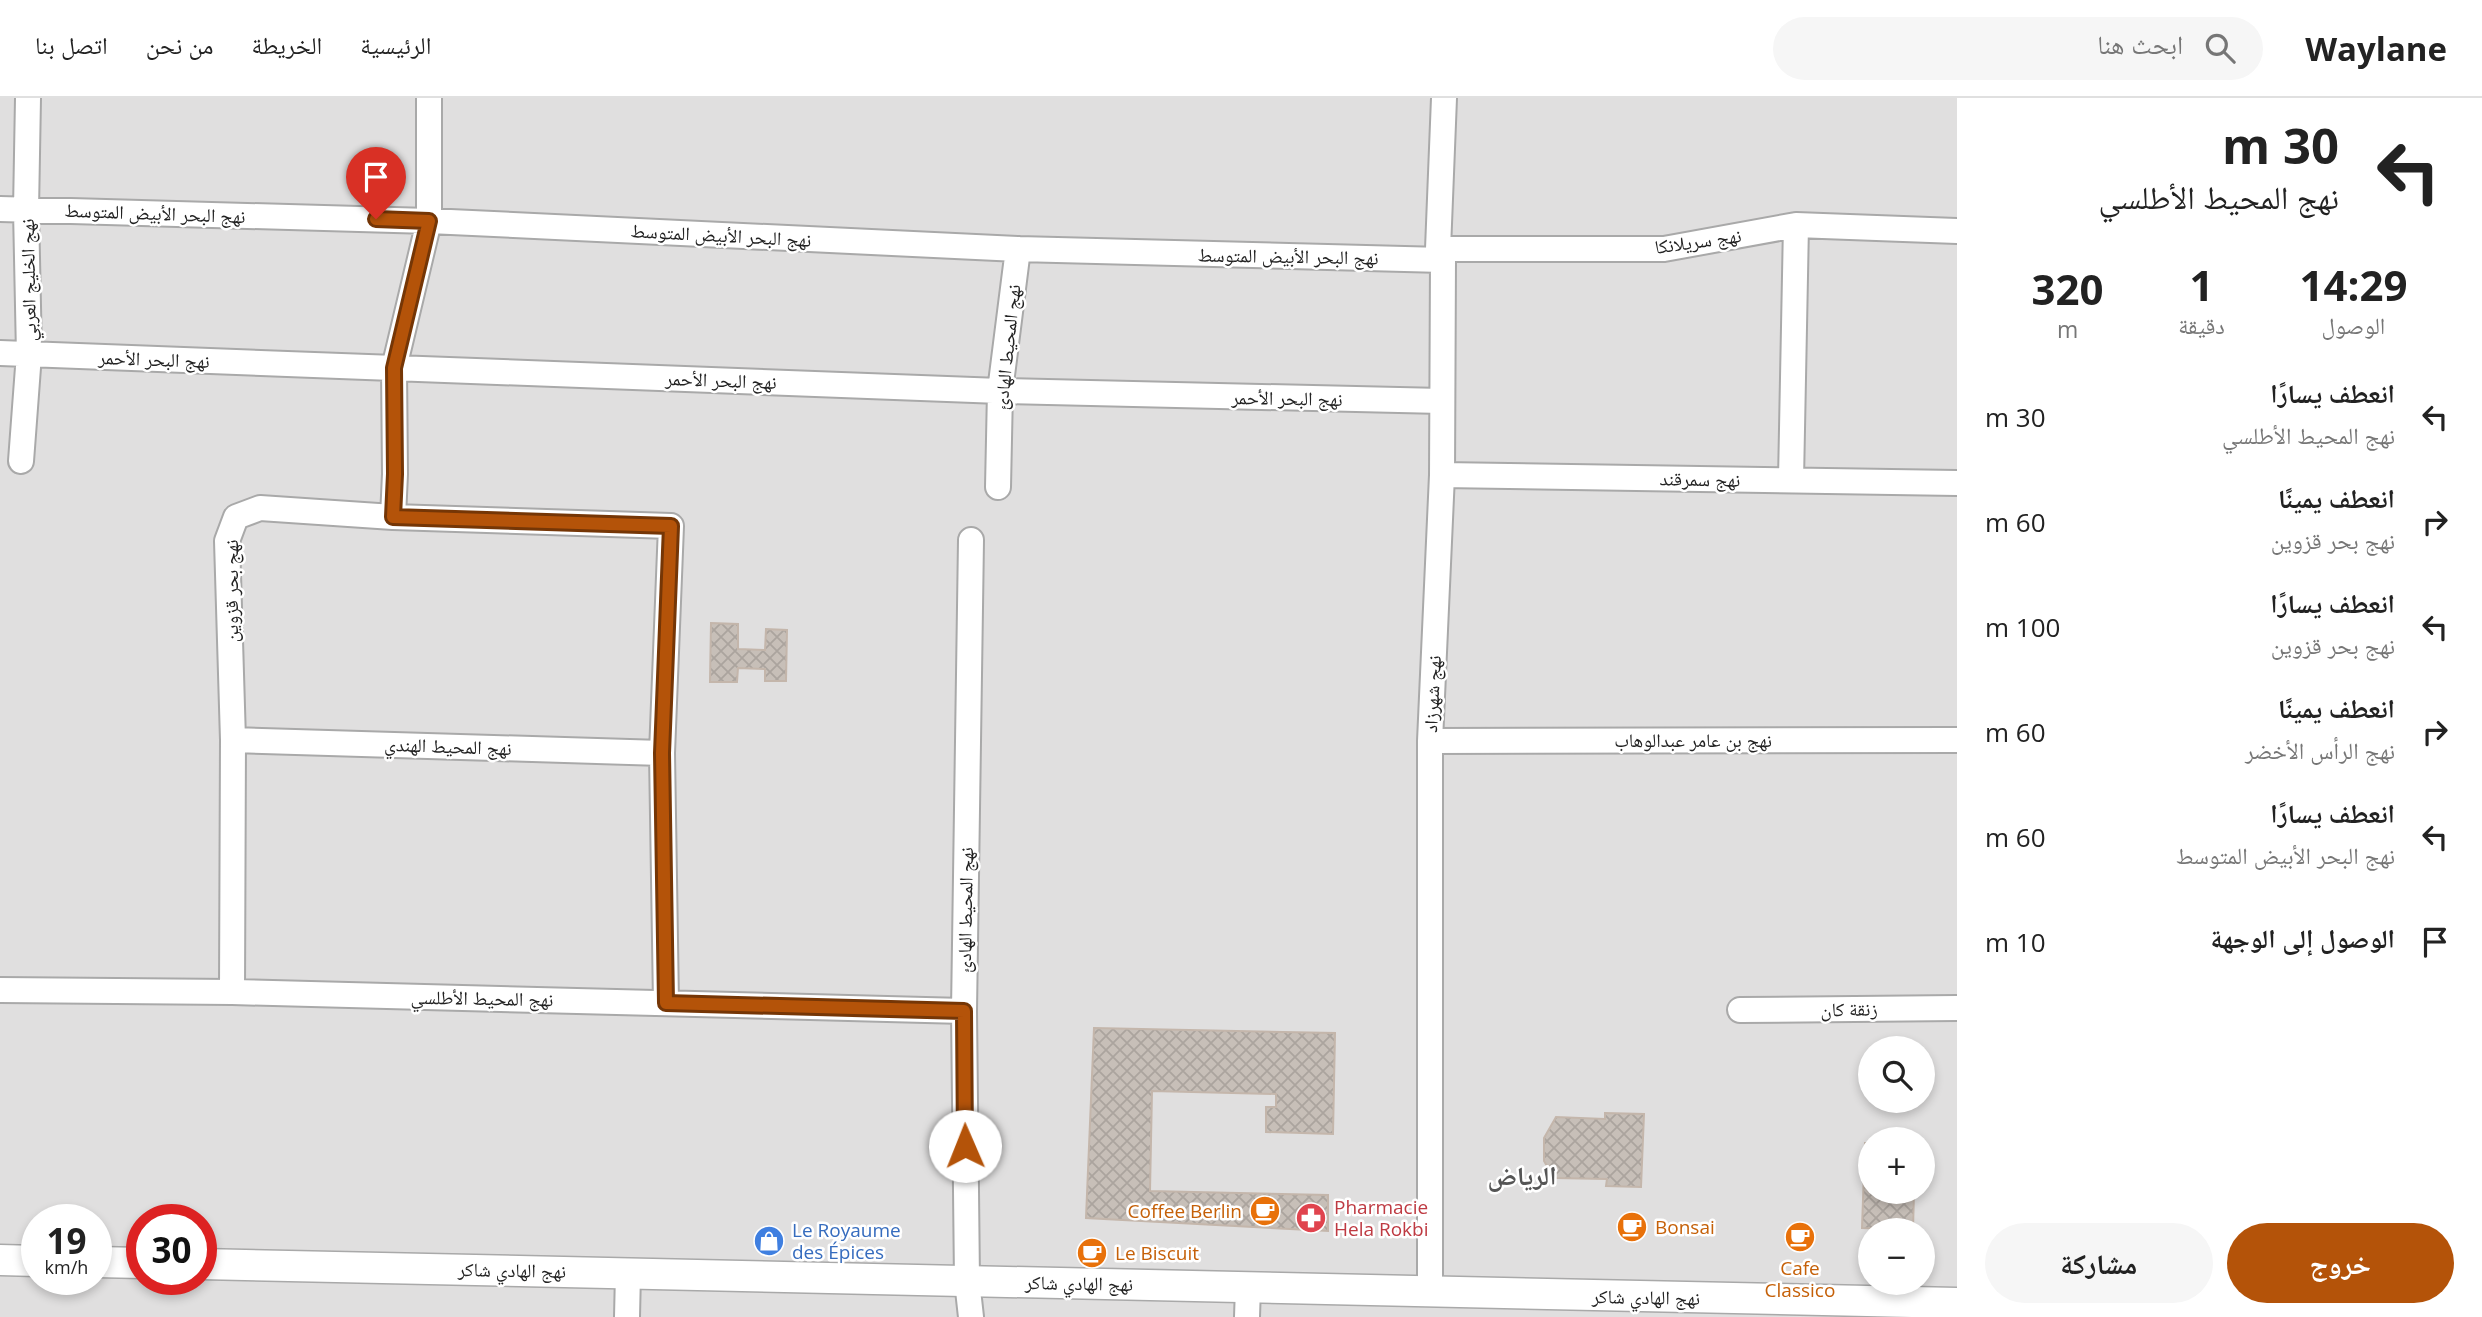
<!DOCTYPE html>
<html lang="ar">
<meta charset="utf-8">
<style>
:root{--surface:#fff;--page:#f6f6f6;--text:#222;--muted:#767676;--line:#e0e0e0;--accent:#b45309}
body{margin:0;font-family:"Open Sans","Noto Naskh Arabic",sans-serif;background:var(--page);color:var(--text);direction:rtl;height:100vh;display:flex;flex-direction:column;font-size:26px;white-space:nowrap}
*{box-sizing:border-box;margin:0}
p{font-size:23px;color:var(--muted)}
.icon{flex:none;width:38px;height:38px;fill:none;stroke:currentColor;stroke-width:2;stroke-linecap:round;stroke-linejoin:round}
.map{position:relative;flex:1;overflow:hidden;direction:ltr}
.sheet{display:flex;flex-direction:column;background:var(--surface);width:525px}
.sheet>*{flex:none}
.top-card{background:#fff;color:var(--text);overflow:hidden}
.controls{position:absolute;left:1858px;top:938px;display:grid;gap:14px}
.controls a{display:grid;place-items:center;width:77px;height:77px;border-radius:50%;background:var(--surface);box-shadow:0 4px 10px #0003;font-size:35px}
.speed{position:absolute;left:21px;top:1106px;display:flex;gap:14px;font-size:35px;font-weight:700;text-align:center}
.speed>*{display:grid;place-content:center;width:91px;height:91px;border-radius:50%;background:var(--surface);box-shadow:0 4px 10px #0003;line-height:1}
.speed small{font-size:18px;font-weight:400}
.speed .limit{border:10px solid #d22;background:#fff;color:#111}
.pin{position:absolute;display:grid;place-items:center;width:60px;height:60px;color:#fff;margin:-72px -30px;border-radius:50% 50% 50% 0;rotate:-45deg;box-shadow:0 0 7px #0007}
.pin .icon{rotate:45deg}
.me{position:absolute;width:77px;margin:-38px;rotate:359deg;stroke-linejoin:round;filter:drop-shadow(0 0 5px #0008)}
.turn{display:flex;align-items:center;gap:24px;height:147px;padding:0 28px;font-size:32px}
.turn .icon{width:91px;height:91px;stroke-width:2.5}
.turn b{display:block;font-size:49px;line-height:60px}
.eta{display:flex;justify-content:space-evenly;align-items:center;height:119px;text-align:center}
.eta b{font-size:42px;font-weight:700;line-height:49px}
.button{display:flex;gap:14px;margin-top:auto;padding:14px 28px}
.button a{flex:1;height:80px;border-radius:42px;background:var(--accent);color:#fff;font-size:28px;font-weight:700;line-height:80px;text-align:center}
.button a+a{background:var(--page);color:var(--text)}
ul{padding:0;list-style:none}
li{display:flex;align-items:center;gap:21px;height:105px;padding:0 28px}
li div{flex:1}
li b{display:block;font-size:26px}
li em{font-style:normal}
header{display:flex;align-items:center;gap:42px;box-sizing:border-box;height:98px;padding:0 35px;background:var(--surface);border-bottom:2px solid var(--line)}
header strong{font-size:33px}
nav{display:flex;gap:38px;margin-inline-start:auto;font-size:24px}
.search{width:490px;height:63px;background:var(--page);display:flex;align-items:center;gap:18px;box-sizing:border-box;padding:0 24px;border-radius:38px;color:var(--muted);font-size:26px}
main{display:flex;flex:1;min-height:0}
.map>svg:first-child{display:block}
.residential{fill:#e0dfdf;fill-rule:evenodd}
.building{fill:url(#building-cross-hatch);stroke:#c4b6ab;stroke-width:2}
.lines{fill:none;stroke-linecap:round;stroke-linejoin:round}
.minor-casing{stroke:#a9a9a9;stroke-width:28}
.tertiary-casing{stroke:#a9a9a9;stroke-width:33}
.minor{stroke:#fff;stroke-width:24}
.tertiary{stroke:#fff;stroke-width:30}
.route-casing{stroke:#753606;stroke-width:18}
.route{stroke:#b45309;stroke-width:12}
.labels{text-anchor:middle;stroke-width:5;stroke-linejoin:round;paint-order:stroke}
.street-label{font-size:19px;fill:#222;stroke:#fff}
.health-label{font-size:19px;fill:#be3a42;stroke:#fff;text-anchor:start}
.food-label{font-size:19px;fill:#c56008;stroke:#fff;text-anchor:start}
.shop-label{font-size:19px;fill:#366cbe;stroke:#fff;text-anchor:start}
.district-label{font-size:26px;font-weight:bold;fill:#555;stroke:#fff}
</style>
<header>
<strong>Waylane</strong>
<div class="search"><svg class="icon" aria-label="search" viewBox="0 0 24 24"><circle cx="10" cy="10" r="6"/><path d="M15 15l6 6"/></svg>ابحث هنا</div>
<nav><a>الرئيسية</a><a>الخريطة</a><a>من نحن</a><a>اتصل بنا</a></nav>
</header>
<main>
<section class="sheet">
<div class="top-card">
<div class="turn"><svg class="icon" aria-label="left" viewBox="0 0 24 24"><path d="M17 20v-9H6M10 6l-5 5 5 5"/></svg><div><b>30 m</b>نهج المحيط الأطلسي</div></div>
</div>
<div class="eta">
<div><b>14:29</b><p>الوصول</p></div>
<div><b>1</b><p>دقيقة</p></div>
<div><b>320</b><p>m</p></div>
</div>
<ul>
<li><svg class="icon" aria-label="left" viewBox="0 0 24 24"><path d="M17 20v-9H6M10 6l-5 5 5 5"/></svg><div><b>انعطف يسارًا</b><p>نهج المحيط الأطلسي</p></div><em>30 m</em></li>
<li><svg class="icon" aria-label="right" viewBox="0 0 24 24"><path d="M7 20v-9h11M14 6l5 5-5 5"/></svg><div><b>انعطف يمينًا</b><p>نهج بحر قزوين</p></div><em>60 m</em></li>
<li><svg class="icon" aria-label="left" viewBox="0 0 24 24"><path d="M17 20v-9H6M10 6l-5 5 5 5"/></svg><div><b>انعطف يسارًا</b><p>نهج بحر قزوين</p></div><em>100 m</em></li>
<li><svg class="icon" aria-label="right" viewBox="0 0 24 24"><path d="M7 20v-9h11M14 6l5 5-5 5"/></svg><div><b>انعطف يمينًا</b><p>نهج الرأس الأخضر</p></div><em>60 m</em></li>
<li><svg class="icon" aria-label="left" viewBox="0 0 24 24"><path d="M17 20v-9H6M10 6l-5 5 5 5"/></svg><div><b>انعطف يسارًا</b><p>نهج البحر الأبيض المتوسط</p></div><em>60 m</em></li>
<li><svg class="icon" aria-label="arrive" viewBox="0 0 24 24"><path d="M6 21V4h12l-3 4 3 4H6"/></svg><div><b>الوصول إلى الوجهة</b></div><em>10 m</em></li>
</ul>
<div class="button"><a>خروج</a><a>مشاركة</a></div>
</section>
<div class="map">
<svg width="1957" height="1219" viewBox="0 0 1957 1219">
<defs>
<pattern id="building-cross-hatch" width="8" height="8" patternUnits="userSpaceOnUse" patternTransform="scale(1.75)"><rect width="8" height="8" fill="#c7bfb8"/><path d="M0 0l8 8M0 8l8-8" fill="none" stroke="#aba49e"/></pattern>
</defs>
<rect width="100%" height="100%" fill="#f2efe9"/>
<path class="residential" d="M 0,0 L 1957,0 L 1957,1219 L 0,1219 ZM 1871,950 L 1923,950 L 1923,1003 L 1871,1003 ZM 1871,1041 L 1923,1041 L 1923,1094 L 1871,1094 ZM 37,1122 L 96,1122 L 96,1181 L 37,1181 ZM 142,1122 L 201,1122 L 201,1181 L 142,1181 ZM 1871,1132 L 1923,1132 L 1923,1185 L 1871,1185 Z"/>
<path class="building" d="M 711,525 L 738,526 L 738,551 L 765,552 L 766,531 L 787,532 L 786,583 L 765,583 L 765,571 L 738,570 L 737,584 L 710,584 Z
M 1094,930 L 1335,935 L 1333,1036 L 1266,1034 L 1266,1009 L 1276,1009 L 1276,996 L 1152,993 L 1150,1093 L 1328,1097 L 1328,1133 L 1086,1120 Z
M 1605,1015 L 1644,1016 L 1641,1089 L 1606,1088 L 1607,1081 L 1554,1080 L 1544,1063 L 1544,1040 L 1556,1019 L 1605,1021 Z
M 1865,1045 L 1871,1045 L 1871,1094 L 1914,1094 L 1913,1132 L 1862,1130 Z"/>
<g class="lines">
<g class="minor-casing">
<path id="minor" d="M 0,111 L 429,123 L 1018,151 L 1443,162
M 1438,151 L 1664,151 L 1796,127 L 1957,133
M 0,255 L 1000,293 L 1442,303
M 21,363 L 29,256 L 26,112 L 28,0
M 1442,377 L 1957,385
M 1791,382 L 1796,127
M 998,389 L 1000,293 L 1018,151
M 393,419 L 395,376 L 394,270 L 429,123 L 429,0
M 971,442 L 964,913 L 967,1183 L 971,1219
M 233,642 L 662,655
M 1430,643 L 1957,642
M 0,892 L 232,894 L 964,913
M 232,894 L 233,642 L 227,443 L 236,419 L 260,410 L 393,419 L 671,428 L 662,655 L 666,905
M 1740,912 L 1957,910
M 1430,1194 L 1430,643 L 1442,377 L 1443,162 L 1438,151 L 1444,0
M 627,1219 L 628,1175
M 1247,1219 L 1248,1189"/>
</g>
<g class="tertiary-casing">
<path id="tertiary" d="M 0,1162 L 37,1163
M 96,1164 L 142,1165
M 201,1166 L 1957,1205"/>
</g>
<use href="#minor" class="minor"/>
<use href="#tertiary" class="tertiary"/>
</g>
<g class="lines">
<g class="route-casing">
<path id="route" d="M 376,121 L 429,123 L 394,270 L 395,376 L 393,419 L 671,428 L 662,655 L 666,905 L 964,913 L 965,1048"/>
</g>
<use href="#route" class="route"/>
</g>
<defs>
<g id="cafe-disc" transform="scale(1.575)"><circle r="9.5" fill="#e8710a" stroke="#fff"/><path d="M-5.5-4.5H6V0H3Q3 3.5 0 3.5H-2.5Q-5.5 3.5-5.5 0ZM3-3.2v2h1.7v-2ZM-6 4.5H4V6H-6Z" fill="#fff"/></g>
<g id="pharmacy-disc" transform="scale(1.575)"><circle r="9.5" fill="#e0444e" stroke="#fff"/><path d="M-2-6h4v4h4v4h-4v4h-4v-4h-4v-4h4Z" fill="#fff"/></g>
<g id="shop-disc" transform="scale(1.575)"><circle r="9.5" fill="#3f7fe0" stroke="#fff"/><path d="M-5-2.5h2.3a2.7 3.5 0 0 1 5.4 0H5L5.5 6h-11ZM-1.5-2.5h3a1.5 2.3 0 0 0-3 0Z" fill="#fff"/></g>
</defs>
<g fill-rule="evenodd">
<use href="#cafe-disc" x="1265" y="1113"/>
<use href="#pharmacy-disc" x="1311" y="1120"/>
<use href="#cafe-disc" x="1632" y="1129"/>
<use href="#cafe-disc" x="1800" y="1139"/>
<use href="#shop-disc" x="769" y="1143"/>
<use href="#cafe-disc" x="1092" y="1155"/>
</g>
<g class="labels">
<g class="street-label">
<text transform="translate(155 115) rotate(2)" y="7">نهج البحر الأبيض المتوسط</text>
<text transform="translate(721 137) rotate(3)" y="7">نهج البحر الأبيض المتوسط</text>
<text transform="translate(1698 143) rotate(-8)" y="7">نهج سريلانكا</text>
<text transform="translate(1288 158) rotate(1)" y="7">نهج البحر الأبيض المتوسط</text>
<text transform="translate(28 182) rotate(-91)" y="7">نهج الخليج العربي</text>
<text transform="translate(1007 249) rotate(-84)" y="7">نهج المحيط الهادئ</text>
<text transform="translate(154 261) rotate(2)" y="7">نهج البحر الأحمر</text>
<text transform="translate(721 282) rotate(2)" y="7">نهج البحر الأحمر</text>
<text transform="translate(1287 300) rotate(1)" y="7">نهج البحر الأحمر</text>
<text transform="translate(1700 381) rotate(1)" y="7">نهج سمرقند</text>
<text transform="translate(231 493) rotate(-90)" y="7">نهج بحر قزوين</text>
<text transform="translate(1432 596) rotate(-87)" y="7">نهج شهرزاد</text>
<text x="1693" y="649">نهج بن عامر عبدالوهاب</text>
<text transform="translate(448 648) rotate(2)" y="7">نهج المحيط الهندي</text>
<text transform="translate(965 812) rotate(-89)" y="7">نهج المحيط الهادئ</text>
<text transform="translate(482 900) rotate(1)" y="7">نهج المحيط الأطلسي</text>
<text transform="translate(1849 911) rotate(-1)" y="7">زنقة كان</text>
<text transform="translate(512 1172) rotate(1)" y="7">نهج الهادي شاكر</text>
<text transform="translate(1079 1185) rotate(1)" y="7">نهج الهادي شاكر</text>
<text transform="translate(1646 1199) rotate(1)" y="7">نهج الهادي شاكر</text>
</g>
<g class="health-label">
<text x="1334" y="1116">Pharmacie<tspan x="1334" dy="22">Hela Rokbi</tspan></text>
</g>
<g class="food-label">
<text x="1242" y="1120" text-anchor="end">Coffee Berlin</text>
<text x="1655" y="1136">Bonsai</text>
<text x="1115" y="1162">Le Biscuit</text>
<text x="1800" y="1177" text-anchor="middle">Cafe<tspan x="1800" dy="22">Classico</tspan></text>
</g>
<g class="shop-label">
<text x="792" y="1139">Le Royaume<tspan x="792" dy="22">des Épices</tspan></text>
</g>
<g class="district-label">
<text x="1522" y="1087">الرياض</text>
</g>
</g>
</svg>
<div class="controls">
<a><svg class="icon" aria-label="search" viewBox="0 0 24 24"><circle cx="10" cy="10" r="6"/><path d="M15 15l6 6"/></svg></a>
<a>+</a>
<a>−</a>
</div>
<div class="speed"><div>19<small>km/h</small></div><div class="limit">30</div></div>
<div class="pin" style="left:376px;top:121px;background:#d93025"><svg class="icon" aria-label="arrive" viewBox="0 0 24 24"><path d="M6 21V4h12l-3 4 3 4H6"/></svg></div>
<svg class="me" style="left:965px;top:1048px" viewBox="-20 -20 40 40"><circle r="19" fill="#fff"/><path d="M0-13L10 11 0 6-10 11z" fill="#b45309"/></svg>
</div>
</main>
